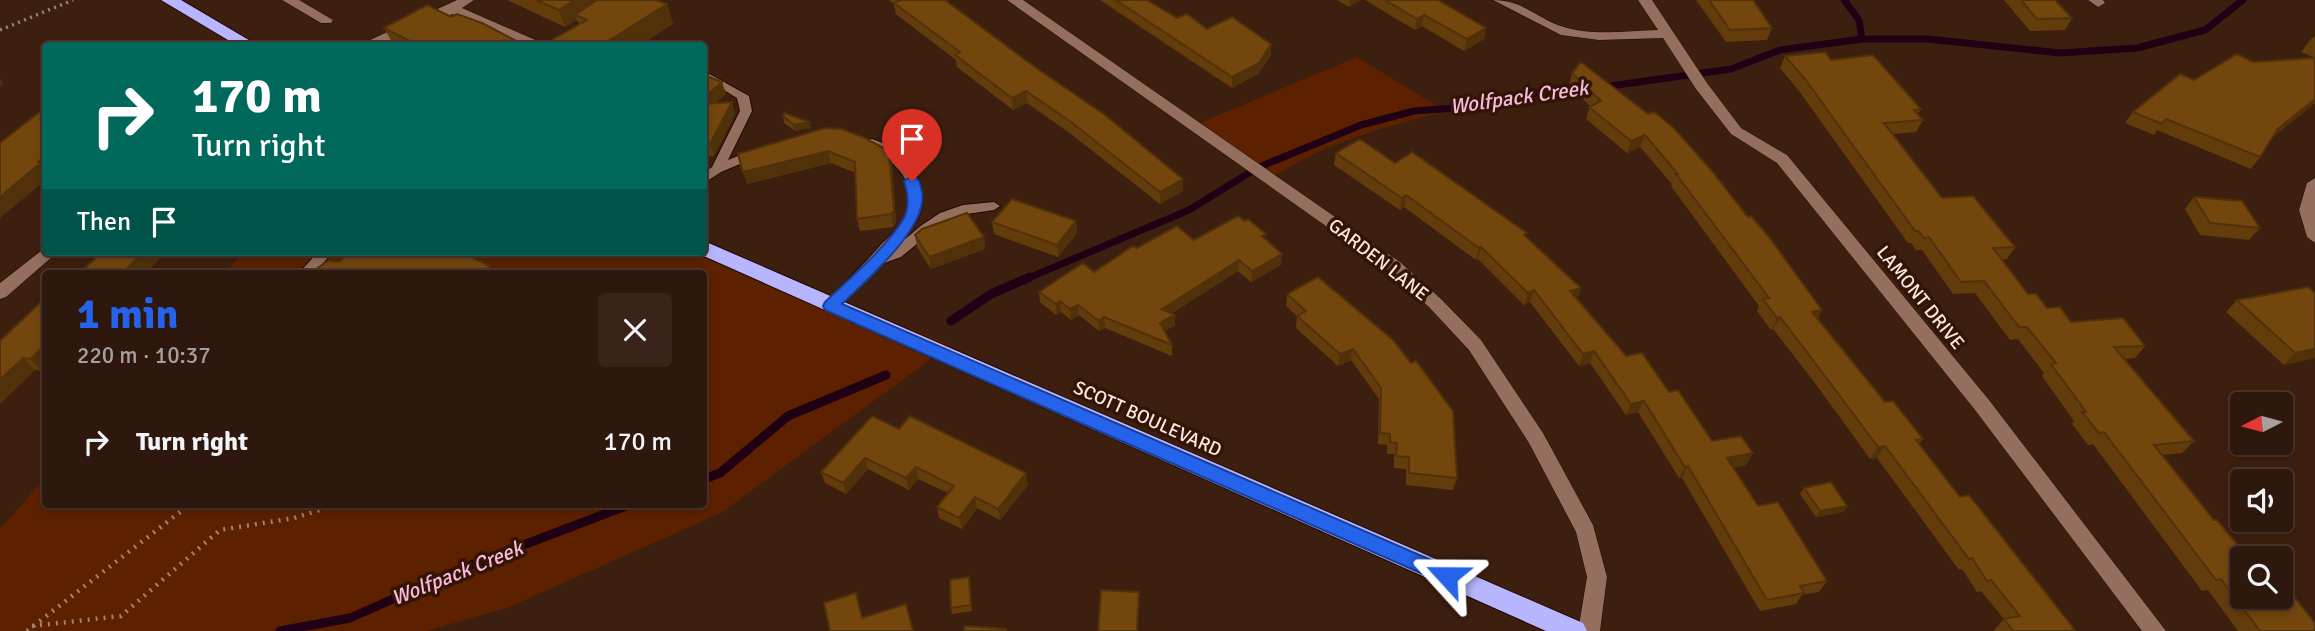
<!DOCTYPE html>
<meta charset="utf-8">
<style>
:root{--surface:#2e170c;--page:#3a241a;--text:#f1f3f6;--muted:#a79f9d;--line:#49362d;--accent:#2563eb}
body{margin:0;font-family:Signika,sans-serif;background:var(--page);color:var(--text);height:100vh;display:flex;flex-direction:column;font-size:26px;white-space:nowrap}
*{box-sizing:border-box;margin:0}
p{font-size:23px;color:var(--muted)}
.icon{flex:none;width:38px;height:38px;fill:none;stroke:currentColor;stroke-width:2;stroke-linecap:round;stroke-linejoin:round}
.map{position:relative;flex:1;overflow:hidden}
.sheet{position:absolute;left:42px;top:270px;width:665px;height:238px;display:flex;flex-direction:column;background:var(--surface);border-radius:7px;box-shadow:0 4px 10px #0003,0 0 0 2px var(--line)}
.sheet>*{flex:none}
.banner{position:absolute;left:42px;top:42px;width:665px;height:214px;border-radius:7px;box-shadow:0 4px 10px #0003,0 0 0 2px var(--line);background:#00695c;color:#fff;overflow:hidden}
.needle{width:46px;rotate:264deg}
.buttons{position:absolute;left:2230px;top:392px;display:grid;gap:14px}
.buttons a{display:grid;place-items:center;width:63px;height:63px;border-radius:7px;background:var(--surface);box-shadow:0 4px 10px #0003,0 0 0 2px var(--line);font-size:35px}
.pin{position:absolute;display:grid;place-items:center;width:60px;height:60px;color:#fff;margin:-72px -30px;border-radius:50% 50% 50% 0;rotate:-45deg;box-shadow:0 0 7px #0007}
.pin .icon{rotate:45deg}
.me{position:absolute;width:77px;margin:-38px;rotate:294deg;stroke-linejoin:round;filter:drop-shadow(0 0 5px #0008)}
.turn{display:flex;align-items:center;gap:24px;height:147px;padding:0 35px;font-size:32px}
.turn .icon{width:91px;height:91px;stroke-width:2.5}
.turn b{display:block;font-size:49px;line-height:60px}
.then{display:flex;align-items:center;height:66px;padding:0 35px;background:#0003;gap:14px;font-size:26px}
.round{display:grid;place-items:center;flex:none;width:74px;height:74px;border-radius:7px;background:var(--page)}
.summary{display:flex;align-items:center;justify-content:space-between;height:119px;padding:0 35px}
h1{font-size:42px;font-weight:700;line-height:52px;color:var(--accent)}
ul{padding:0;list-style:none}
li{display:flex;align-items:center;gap:21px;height:105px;padding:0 35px}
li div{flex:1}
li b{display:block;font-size:26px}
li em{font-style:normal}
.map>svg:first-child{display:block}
.green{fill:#5d2100}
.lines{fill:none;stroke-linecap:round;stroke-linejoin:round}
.stream-far1{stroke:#200014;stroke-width:7}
.stream{stroke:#200014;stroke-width:9}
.lane-casing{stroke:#230700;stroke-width:2}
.street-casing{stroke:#230700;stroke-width:1}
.highway-casing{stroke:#230700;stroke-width:2}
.path-far1{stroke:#9d8377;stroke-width:3.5;stroke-dasharray:2 4.5;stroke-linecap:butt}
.path{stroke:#9d8377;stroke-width:4.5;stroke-dasharray:2 6;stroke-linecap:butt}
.lane{fill:#946f5e;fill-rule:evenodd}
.street{fill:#946f5e;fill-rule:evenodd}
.highway{fill:#b7b5fd;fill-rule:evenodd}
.wall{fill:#633c0c}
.shaded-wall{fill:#50310a}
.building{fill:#73460e;stroke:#50310a;stroke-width:2}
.route{fill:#2563eb;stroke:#184099;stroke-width:2}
.labels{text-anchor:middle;stroke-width:7;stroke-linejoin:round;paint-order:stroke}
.street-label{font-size:19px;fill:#fde7de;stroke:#321507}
.water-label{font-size:21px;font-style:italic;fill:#fbbbde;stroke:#321507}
</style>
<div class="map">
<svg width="2315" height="631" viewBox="0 0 2315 631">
<rect width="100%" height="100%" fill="#3d1f10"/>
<path class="green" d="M 1357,57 L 1445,111 L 1376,130 L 1326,148 L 1268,178 L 1195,125 Z
M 704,245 L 950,345 L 721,513 L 509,607 L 427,631 L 0,631 L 0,529 L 45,478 L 46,504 L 704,504 L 704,273 L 225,273 L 243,252 L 704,252 Z"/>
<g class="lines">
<path class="stream-far1" d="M 1844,0 L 1859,20 L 1862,39
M 1603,87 L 1731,69 L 1780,50 L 1862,39 L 1928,39 L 2060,53 L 2137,48 L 2205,30 L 2243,0
M 1026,279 L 1189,210 L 1257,168 L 1361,125 L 1414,111 L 1455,108 L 1513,96 L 1583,88"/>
<path class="stream" d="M 951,321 L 991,294 L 1030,277
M 704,479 L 720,473 L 788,416 L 886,375
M 280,631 L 350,618 L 463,568 L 631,504"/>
<g class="lane-casing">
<path id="lane" d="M 704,71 L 749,96 L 752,111 L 728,160 L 755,149 L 761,153 L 759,156 L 721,172 L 704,183 L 704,173 L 712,167 L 740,111 L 737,98 L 704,78 Z
M 872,139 C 905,149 935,186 917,220 C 911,232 900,241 892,250 L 922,225 L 940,213 L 963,205 L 994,202 L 1000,206 L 994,210 L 960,215 L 940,225 L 901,257 L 879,265 L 836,310 L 826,310 L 824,306 L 826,302 C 844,284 862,266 879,247 C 887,238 899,229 905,219 C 923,186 894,160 868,146 L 866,143 L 868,140 Z
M 318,252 L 333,252 L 314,273 L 299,273 Z"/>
</g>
<g class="street-casing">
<path id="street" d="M 282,0 L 299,0 L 333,20 L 331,23 L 321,23 Z
M 457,0 L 474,0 L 462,8 L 549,46 L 529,46 L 452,14 L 377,46 L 357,46 Z
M 1007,0 L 1023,0 L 1400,262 L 1441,299 L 1481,340 L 1543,433 L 1593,525 L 1607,577 L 1600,631 L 1578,631 L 1587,577 L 1576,532 L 1529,443 L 1469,350 L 1429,307 L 1388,270 Z
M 1493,0 C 1524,0 1537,19 1564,27 C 1593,36 1628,31 1658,30 L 1638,0 L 1652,0 L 1707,83 L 1741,128 L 1787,155 L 1989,400 L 2166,631 L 2142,631 L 1975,410 L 1777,163 L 1731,134 L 1696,89 L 1663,38 L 1599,40 L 1561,35 Z
M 2088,0 L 2103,0 L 2105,3 L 2098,7 Z
M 2315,178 L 2315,243 L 2307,237 L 2299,210 L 2307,183 Z
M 46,247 L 46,252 L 55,252 L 53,256 L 6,297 L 0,299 L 0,283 Z"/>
</g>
<g class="highway-casing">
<path id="highway" d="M 161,0 L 181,0 L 259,46 L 238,46 Z
M 704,241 L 1583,623 L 1587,631 L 1546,631 L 697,253 L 704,252 Z"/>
</g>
<path class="path-far1" d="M 0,30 L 73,0"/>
<path class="path" d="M 32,626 L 121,616 L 220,530 L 294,518 L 339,504
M 27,631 L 189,505"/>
<use href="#lane" class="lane"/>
<use href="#street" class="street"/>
<use href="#highway" class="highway"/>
</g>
<path class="wall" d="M 507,0 L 656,0 L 667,4 L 673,24 L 579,24 L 577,20 L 565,27 Z
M 889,0 L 945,0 L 1183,191 L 1160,204 L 1071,134 L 1027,103 L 1013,110 L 957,67 L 956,60 L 896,14 L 894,4 Z
M 1100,0 L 1147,0 L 1177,18 L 1207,29 L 1271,56 L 1258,74 L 1232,88 Z
M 1337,0 L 1361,0 L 1349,7 Z
M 1365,0 L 1438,0 L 1486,28 L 1484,39 L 1464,51 L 1422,26 L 1415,30 Z
M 1696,0 L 1753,0 L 1772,28 L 1767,40 L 1726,42 Z
M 2004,0 L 2055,0 L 2072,18 L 2065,30 L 2030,31 Z
M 451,17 L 526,46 L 394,46 L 384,28 Z
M 2315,36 L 2315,58 L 2301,52 L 2310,40 Z
M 1785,56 L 1831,60 L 1921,109 L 1918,114 L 1923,120 L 1916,132 L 1893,134 L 1942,198 L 2015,247 L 2007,259 L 2002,260 L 2028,294 L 2047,308 L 2071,322 L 2145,346 L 2135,358 L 2124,359 L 2194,441 L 2182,453 L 2162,455 L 2214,520 L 2315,631 L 2238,631 L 2208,590 L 2202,591 L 2093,444 L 2088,445 L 2072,424 L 2074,421 L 2042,376 L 2044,373 L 2018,339 L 2010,340 L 1975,293 L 1953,294 L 1922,250 L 1916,250 L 1911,243 L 1908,243 L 1799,91 L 1780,68 Z
M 2253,62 L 2315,103 L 2273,137 L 2260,157 L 2251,169 L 2157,130 L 2154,135 L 2125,123 L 2133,112 L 2194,80 Z
M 1572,73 L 1748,217 L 1822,310 L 1818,318 L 1885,402 L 1923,439 L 1919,444 L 1960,497 L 2074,631 L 1994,631 L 1994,630 L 2004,619 L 1981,591 L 1977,592 L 1962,569 L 1959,570 L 1877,458 L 1870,459 L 1815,383 L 1773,329 L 1771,330 L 1757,311 L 1759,306 L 1671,186 L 1672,184 L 1640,147 L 1627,153 L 1586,119 L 1590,106 L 1569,85 Z
M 704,75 L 726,94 L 715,103 L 735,114 L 714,156 L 704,156 Z
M 783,116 L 811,128 L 795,131 L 784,123 Z
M 825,128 L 892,163 L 896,223 L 893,227 L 860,231 L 857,219 L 856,173 L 831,163 L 747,184 Z
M 1336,153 L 1395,163 L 1526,236 L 1581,288 L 1577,299 L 1626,356 L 1669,392 L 1712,441 L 1753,453 L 1746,465 L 1733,468 L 1758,506 L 1827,581 L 1819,592 L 1802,595 L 1796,604 L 1760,611 L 1682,478 L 1679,478 L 1638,412 L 1626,415 L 1590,363 L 1579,366 L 1530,302 L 1524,305 L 1478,259 L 1476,260 L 1404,207 L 1400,210 L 1334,165 Z
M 2194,197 L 2260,228 L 2249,240 L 2200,235 L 2185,209 Z
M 1076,221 L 1077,233 L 1058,257 L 994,234 L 992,222 Z
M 915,235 L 984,237 L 985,249 L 931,269 L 917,247 Z
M 1194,240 L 1281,265 L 1251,282 L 1238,271 L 1172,313 L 1175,315 L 1175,325 L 1165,331 L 1172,345 L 1172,356 L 1105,328 L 1099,331 L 1079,315 L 1071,320 L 1061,312 L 1056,315 L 1040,302 L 1039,292 L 1094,272 L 1137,248 Z
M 1318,277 L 1457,478 L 1453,490 L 1406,485 L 1406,469 L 1394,468 L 1394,454 L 1387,454 L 1387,445 L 1378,444 L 1379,399 L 1351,360 L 1338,366 L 1296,328 L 1297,316 L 1286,306 L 1287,294 Z
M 2315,293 L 2315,358 L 2284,365 L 2226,312 L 2237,300 Z
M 46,301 L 42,371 L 35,370 L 0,404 L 0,341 Z
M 899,429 L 1028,485 L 1000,520 L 977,508 L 962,529 L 939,518 L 937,507 L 948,493 L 918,479 L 909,490 L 868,469 L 846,494 L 825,483 L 821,472 Z
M 1804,488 L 1847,506 L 1843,512 L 1816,517 L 1800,494 Z
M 969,577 L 972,611 L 952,614 L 951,608 Z"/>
<path class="shaded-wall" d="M 575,0 L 607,0 L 575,15 L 577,20 L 565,27 L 559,10 Z
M 1350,0 L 1361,0 L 1349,7 Z
M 667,4 L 673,24 L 639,46 L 612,46 L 610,40 Z
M 1424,15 L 1422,26 L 1415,30 L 1417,19 Z
M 1486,28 L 1484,39 L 1464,51 L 1467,39 Z
M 1271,44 L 1271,56 L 1258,74 L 1232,88 L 1232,77 Z
M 0,78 L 4,84 L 0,86 Z
M 722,82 L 726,94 L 706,111 L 704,103 L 704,98 Z
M 1026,91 L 1027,103 L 1013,110 L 1012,98 Z
M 2315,99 L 2315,103 L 2269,140 L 2278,129 Z
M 732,102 L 735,114 L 714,156 L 710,144 Z
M 809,122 L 811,128 L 795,131 L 794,125 Z
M 1645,135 L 1640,147 L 1627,153 L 1631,141 Z
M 828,151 L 831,163 L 747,184 L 743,172 Z
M 889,151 L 892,163 L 896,223 L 893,227 L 891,214 Z
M 46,156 L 46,180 L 0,218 L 0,197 Z
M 1183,179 L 1183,191 L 1160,204 L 1160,192 Z
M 1406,195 L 1404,207 L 1400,210 L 1402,198 Z
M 1076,221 L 1077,233 L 1058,257 L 1057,245 Z
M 984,237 L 985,249 L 931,269 L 929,257 Z
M 1481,247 L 1478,259 L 1476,260 L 1479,248 Z
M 144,252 L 167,252 L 145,273 L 122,273 Z
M 1282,254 L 1281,265 L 1251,282 L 1252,271 Z
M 1239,260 L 1238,271 L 1162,320 L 1162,309 Z
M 490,266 L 494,273 L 481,273 Z
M 1581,288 L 1577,300 L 1570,291 Z
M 1534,290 L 1530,302 L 1524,305 L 1528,293 Z
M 1060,301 L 1061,312 L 1056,315 L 1056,304 Z
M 1078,305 L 1079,315 L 1071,320 L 1070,309 Z
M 1822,310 L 1816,322 L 1812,312 Z
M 1175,315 L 1175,325 L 1160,334 L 1160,323 Z
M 1104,317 L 1105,328 L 1099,331 L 1099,321 Z
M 1780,317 L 1773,329 L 1771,330 L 1777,318 Z
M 46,345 L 46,367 L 42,371 L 30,359 Z
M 1353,349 L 1351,360 L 1338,366 L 1340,354 Z
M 2315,349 L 2315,358 L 2284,365 L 2295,353 Z
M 1594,351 L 1590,363 L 1579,366 L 1583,354 Z
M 23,358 L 35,370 L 0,404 L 0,380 Z
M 1644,401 L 1638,412 L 1626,415 L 1631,404 Z
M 1885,446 L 1877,458 L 1870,459 L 1878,447 Z
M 1753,453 L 1746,465 L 1721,470 L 1727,458 Z
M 865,458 L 868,469 L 846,494 L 843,483 Z
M 1688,466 L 1682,478 L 1679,478 L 1685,467 Z
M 916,467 L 918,479 L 909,490 L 906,478 Z
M 1026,473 L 1028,485 L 1000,520 L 998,509 Z
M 975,497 L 977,508 L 962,529 L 959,518 Z
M 1847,506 L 1843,512 L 1816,517 L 1820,511 Z"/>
<path class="building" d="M 536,0 L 575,0 L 559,10 Z
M 597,0 L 656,0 L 667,4 L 610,40 L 615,46 L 541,46 L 587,20 L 575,15 Z
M 900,0 L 945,0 L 1032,65 L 1105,115 L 1183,179 L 1160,192 L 1071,122 L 1026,91 L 1012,98 L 955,55 L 960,52 L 894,3 Z
M 1116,0 L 1147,0 L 1177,18 L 1187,14 L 1207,29 L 1232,17 L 1271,44 L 1259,63 L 1232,77 Z
M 1385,0 L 1438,0 L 1486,28 L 1467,39 L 1424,15 L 1417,19 Z
M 1709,0 L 1753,0 L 1772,28 L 1730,30 Z
M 2021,0 L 2055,0 L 2072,18 L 2037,19 Z
M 427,5 L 451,17 L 457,14 L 482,23 L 526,46 L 405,46 L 412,42 L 384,28 Z
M 1825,52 L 1831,60 L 1873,55 L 1921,109 L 1914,110 L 1923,120 L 1884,123 L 1942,198 L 1973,196 L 2015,247 L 1993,248 L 2028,294 L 2036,294 L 2047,308 L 2060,307 L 2071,322 L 2123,318 L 2145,346 L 2114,347 L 2194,441 L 2154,445 L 2214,520 L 2217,520 L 2241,549 L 2252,548 L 2259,558 L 2242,558 L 2242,597 L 2280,597 L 2280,579 L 2315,623 L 2315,631 L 2260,631 L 2221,579 L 2216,580 L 2104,432 L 2099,433 L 2082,412 L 2086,412 L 2051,364 L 2056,363 L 2027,327 L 2019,327 L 1984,281 L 1961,282 L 1929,237 L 1924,238 L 1918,231 L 1915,231 L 1805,79 L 1785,56 Z
M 2237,54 L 2253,62 L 2315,58 L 2315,99 L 2278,129 L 2260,157 L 2166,119 L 2162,124 L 2133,112 L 2180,74 L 2194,80 Z
M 1581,62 L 1648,114 L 1654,112 L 1673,127 L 1711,170 L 1748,217 L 1751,216 L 1769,237 L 1822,310 L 1812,312 L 1885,402 L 1893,401 L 1923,439 L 1916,440 L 1960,497 L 1969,495 L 2075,630 L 2070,631 L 2013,631 L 2004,619 L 2020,616 L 1991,580 L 1987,581 L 1972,558 L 1969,559 L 1885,446 L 1878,447 L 1822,372 L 1780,317 L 1777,318 L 1763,299 L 1769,298 L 1676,174 L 1678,174 L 1645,135 L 1631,141 L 1589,107 L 1601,101 L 1572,73 Z
M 704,75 L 722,82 L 704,98 Z
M 732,102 L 710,144 L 704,144 L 704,104 Z
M 46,107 L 46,156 L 38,162 L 41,163 L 33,169 L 0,197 L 0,143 Z
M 785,113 L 809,122 L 794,125 L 783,116 Z
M 825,128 L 842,129 L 865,138 L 889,151 L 894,211 L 891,214 L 857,219 L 855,162 L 828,151 L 743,172 L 738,154 Z
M 1360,139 L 1395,163 L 1412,152 L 1527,233 L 1524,235 L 1581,288 L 1570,291 L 1626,356 L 1642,353 L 1669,392 L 1678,390 L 1712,441 L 1741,436 L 1753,453 L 1727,458 L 1758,506 L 1778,502 L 1827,581 L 1800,586 L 1804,593 L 1767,600 L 1688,466 L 1685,467 L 1644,401 L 1631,404 L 1594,351 L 1583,354 L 1534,290 L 1528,293 L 1481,247 L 1479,248 L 1406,195 L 1402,198 L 1336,153 Z
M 2194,197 L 2242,201 L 2260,228 L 2210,223 Z
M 1012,199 L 1076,221 L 1057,245 L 992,222 Z
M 967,213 L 984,237 L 929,257 L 915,235 L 922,229 Z
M 1238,216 L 1245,221 L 1248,219 L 1266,234 L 1262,236 L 1282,254 L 1252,271 L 1239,260 L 1162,309 L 1175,315 L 1160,323 L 1172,345 L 1104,317 L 1099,321 L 1078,305 L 1070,309 L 1060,301 L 1056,304 L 1039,292 L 1083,263 L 1094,272 L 1133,246 L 1137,248 L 1177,226 L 1194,240 Z
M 103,252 L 144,252 L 122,273 L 79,273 Z
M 352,252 L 461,252 L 490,266 L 481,273 L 303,273 L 308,269 L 312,272 L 329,260 L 338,262 Z
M 1318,277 L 1393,340 L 1411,363 L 1416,361 L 1453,411 L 1457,478 L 1409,473 L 1409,457 L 1396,456 L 1397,443 L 1390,442 L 1390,434 L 1380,433 L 1381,388 L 1353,349 L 1340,354 L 1297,316 L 1306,311 L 1287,294 Z
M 2308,287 L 2315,293 L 2315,349 L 2295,353 L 2237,300 Z
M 43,300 L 46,301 L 46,345 L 30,359 L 23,358 L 0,380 L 0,341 Z
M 872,416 L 899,429 L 910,416 L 1026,473 L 998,509 L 975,497 L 959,518 L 937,507 L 954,486 L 916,467 L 906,478 L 865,458 L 843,483 L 821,472 Z
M 1831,482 L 1847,506 L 1820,511 L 1804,488 Z
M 969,577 L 971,605 L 951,608 L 950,580 Z
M 1101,590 L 1139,592 L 1137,631 L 1098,631 Z
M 856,593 L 862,618 L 906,604 L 913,631 L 830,631 L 824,603 Z
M 965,626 L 1006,629 L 1006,631 L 964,631 Z"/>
<path class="route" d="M 912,176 C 919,178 919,181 921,188 C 933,224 866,280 842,304 L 1454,570 L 1457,576 L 1454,582 L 1447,584 L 1441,582 L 825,310 L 823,306 L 825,302 C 849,279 888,246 904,218 C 910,206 908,193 904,181 Z"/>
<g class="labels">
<g class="street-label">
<text transform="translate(1379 259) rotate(38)" y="7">GARDEN LANE</text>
<text transform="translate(1921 297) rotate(51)" y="7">LAMONT DRIVE</text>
<text transform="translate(1148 418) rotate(24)" y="7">SCOTT BOULEVARD</text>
</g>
<g class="water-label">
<text transform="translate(1519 97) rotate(-8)" y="7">Wolfpack Creek</text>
<text transform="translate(457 573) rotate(-22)" y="7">Wolfpack Creek</text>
</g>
</g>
</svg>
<div class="buttons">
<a><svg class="needle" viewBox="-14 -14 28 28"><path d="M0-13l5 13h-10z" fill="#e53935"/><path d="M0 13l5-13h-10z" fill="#a79f9d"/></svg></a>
<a><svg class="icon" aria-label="sound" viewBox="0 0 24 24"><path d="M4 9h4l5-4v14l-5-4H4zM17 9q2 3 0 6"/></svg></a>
<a><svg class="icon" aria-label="search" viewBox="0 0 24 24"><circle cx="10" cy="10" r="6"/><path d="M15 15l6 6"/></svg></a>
</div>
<div class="pin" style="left:912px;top:181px;background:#d93025"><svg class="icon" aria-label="arrive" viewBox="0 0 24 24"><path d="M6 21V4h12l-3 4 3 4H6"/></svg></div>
<svg class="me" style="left:1447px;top:576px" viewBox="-20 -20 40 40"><path d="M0-17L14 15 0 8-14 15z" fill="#2563eb" stroke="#fff" stroke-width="4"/></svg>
<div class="banner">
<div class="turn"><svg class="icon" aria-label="right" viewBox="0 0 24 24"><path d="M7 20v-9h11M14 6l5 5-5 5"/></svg><div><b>170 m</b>Turn right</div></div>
<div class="then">Then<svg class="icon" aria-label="arrive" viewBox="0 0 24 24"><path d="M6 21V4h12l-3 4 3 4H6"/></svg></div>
</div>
<section class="sheet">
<div class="summary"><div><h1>1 min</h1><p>220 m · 10:37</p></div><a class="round"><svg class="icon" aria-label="close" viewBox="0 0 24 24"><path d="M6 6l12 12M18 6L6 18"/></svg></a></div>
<ul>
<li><svg class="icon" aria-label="right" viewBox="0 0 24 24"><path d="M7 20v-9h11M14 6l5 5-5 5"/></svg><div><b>Turn right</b></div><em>170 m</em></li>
</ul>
</section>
</div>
